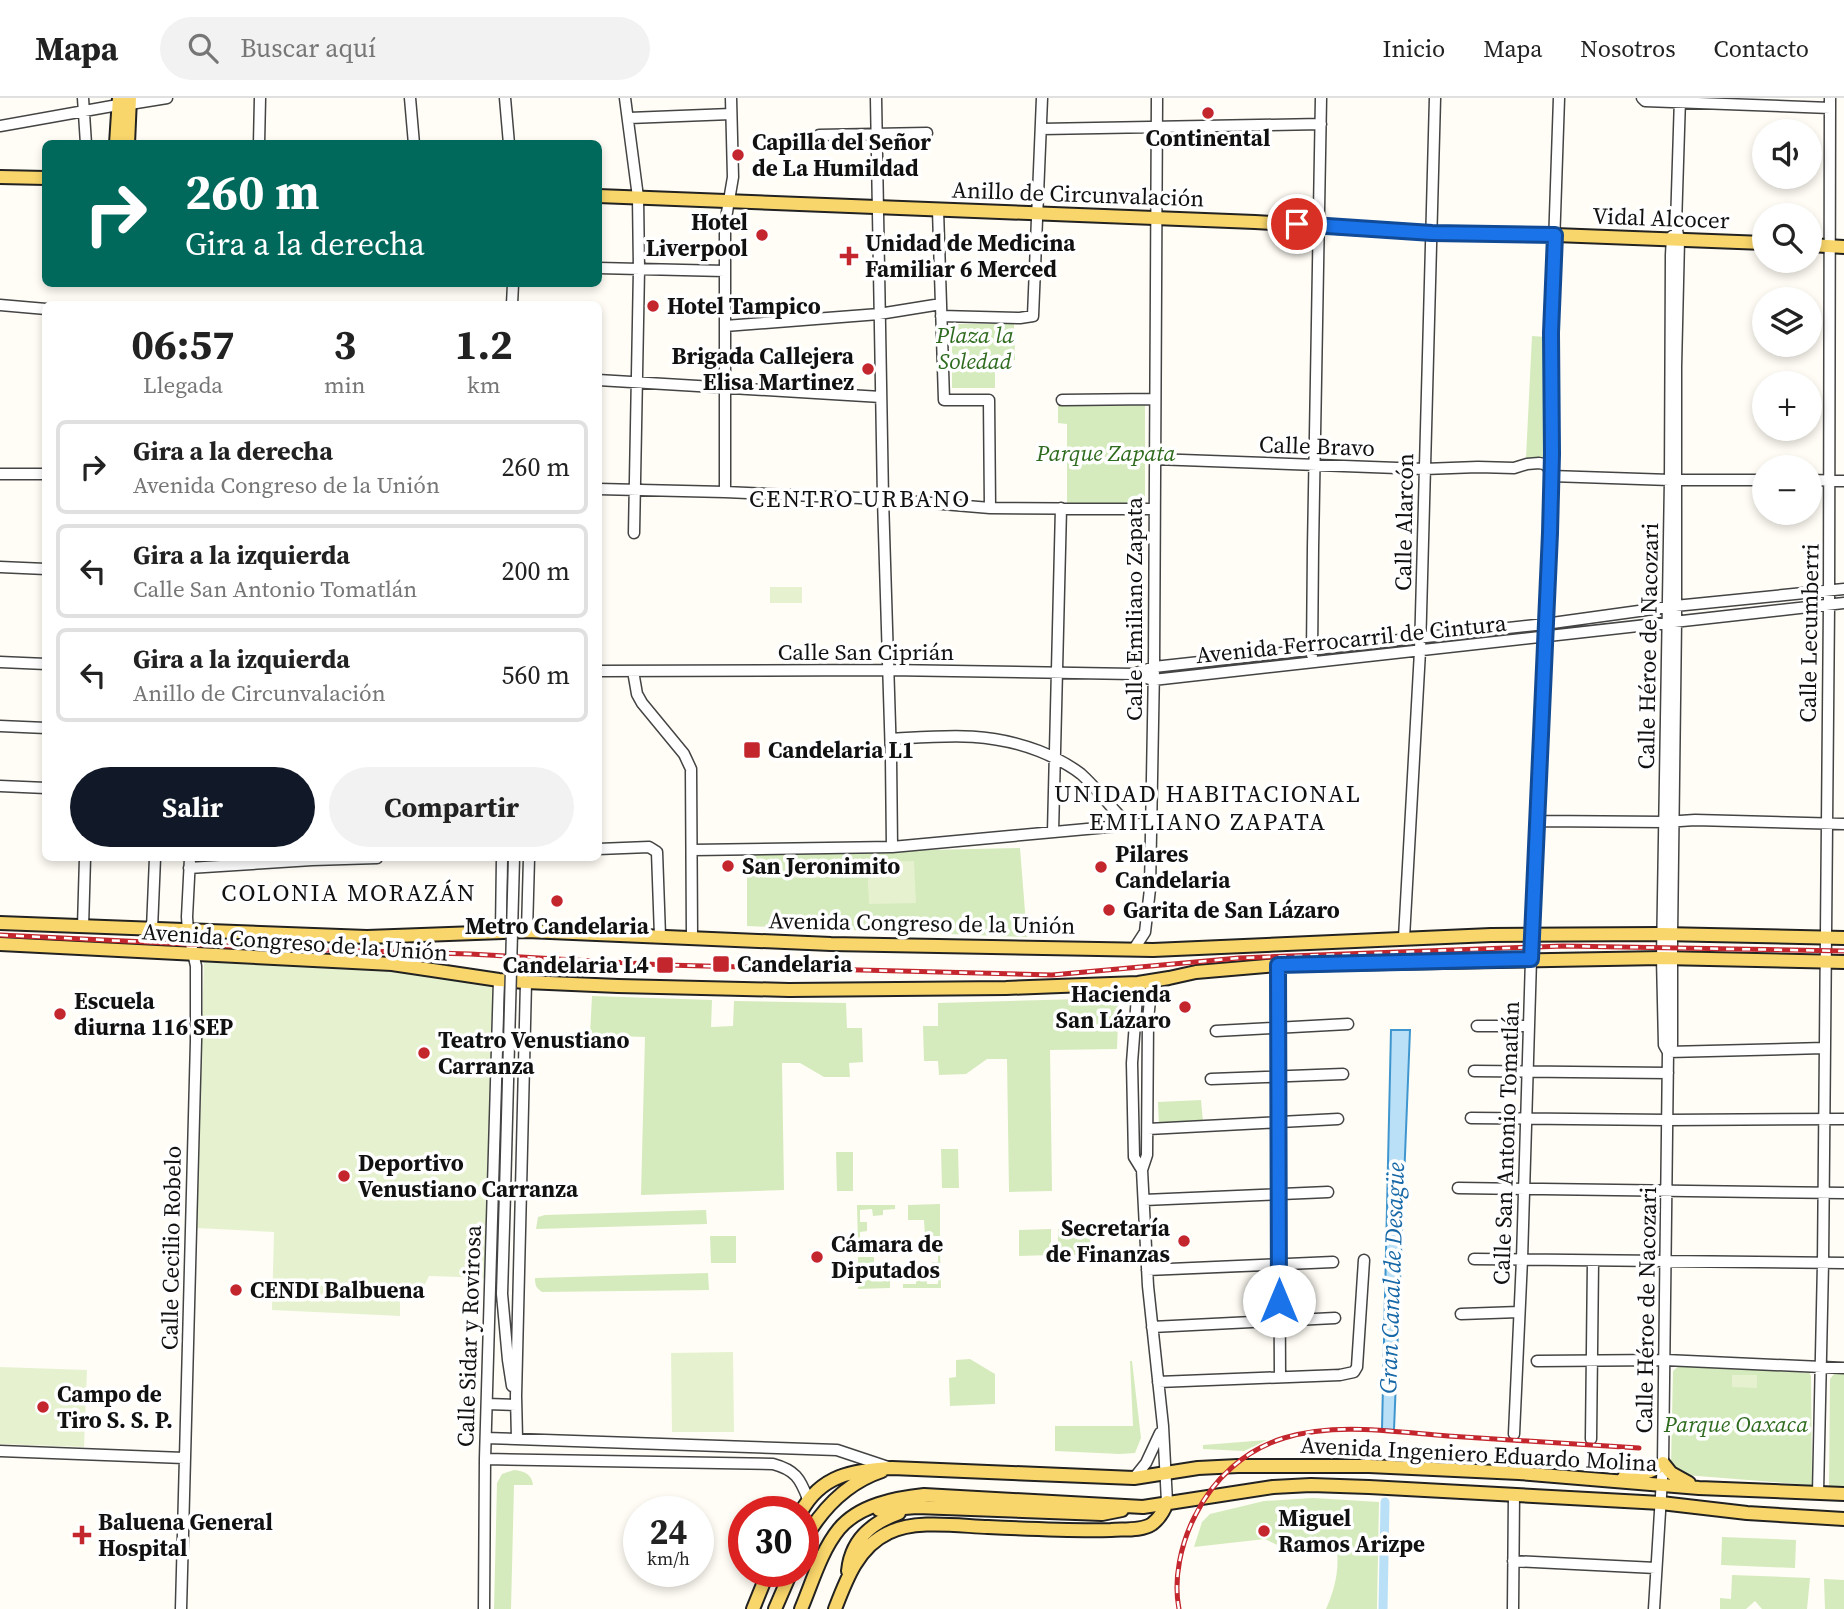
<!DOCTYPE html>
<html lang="es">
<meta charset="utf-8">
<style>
:root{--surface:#fff;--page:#f2f2f2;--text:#222;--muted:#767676;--line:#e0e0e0;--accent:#111827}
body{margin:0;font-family:"Source Serif 4",serif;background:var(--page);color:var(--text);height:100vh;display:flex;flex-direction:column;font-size:26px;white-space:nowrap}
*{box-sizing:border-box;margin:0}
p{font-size:23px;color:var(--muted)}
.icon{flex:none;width:38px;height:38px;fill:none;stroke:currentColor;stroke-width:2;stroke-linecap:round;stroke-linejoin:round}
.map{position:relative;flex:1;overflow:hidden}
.drawer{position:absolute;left:42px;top:203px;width:560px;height:560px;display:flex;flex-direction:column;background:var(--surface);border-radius:10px;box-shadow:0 4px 10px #0003}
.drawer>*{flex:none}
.guide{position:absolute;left:42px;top:42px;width:560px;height:147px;border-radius:10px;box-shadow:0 4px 10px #0003;background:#00695c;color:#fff;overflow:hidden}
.tools{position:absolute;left:1752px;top:21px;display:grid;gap:14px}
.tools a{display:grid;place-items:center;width:70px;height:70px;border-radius:50%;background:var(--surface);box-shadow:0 4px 10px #0003;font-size:35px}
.speed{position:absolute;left:623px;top:1398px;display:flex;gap:14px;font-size:35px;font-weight:700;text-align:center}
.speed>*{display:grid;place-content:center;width:91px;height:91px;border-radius:50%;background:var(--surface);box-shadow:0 4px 10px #0003;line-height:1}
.speed small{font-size:18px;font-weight:400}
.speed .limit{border:10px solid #d22;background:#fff;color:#111}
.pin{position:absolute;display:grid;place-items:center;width:60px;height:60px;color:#fff;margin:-30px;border:4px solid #fff;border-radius:50%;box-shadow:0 2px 7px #0007}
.me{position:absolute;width:77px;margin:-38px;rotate:0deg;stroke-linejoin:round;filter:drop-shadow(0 0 5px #0008)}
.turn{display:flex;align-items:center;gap:24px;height:147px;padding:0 28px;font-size:32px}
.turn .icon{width:91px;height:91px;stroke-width:2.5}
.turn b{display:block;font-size:49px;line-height:60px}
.eta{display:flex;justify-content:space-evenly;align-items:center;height:119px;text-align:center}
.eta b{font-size:42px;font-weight:700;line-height:49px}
.button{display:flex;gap:14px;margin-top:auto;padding:14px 28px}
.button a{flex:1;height:80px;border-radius:42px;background:var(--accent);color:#fff;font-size:28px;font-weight:700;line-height:80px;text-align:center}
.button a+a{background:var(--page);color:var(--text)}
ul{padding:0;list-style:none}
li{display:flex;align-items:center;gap:21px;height:94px;margin:0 14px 10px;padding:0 14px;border:4px solid var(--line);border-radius:10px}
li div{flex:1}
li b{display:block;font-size:26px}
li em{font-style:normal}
header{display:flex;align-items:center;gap:42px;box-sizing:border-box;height:98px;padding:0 35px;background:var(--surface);border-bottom:2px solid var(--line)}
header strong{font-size:33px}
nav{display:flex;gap:38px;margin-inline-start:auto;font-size:24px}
.search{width:490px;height:63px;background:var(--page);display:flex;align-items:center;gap:18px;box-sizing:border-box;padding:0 24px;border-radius:38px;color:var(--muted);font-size:26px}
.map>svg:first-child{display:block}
.green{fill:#d5ebbd}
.pitch{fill:#e6f2cf}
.water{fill:#b9e0f7;stroke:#3f96cf;stroke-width:2}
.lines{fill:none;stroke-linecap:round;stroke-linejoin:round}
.canal{stroke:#b9e0f7;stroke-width:9}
.minor-casing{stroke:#444;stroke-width:13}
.major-casing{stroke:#222;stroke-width:16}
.minor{stroke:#fff;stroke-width:10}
.major{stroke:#f9d66b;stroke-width:12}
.rail-casing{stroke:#c4262e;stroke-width:5}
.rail{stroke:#fff;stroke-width:2.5;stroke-dasharray:8;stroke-linecap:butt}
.minor-bridge-casing{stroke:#444;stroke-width:13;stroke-linecap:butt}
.minor-bridge{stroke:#fff;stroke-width:10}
.route-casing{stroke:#114b97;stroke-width:18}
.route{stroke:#1a73e8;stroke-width:12}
.poi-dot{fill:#c4262e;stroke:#fff;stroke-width:2.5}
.labels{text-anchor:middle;stroke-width:7;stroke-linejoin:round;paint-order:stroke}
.poi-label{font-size:23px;font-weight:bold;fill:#111;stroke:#fff;text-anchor:start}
.street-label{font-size:23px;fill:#111;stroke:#fff}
.park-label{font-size:23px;font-style:italic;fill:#2f6b1f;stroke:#fff}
.neighbourhood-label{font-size:24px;letter-spacing:2px;fill:#111;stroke:#fff}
.water-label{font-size:24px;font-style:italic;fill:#1768a6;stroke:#fff}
</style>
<header>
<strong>Mapa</strong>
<div class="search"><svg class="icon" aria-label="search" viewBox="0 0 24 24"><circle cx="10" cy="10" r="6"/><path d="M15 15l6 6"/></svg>Buscar aquí</div>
<nav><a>Inicio</a><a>Mapa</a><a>Nosotros</a><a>Contacto</a></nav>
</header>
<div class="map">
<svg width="1844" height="1511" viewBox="0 0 1844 1511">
<rect width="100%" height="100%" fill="#fffdf5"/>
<path class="green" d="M 952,226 L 1014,226 L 1015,262 L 995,263 L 995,290 L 952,290 Z
M 1532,238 L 1546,239 L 1544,360 L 1526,360 Z
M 1058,306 L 1145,307 L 1145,406 L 1067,406 L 1067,326 L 1058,325 Z
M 1020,750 L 1027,839 L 747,828 L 747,756 Z
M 592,898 L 712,902 L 711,929 L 733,928 L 734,903 L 846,905 L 847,930 L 862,930 L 863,964 L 849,965 L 850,979 L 824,979 L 800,965 L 782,965 L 784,1092 L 641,1097 L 645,939 L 590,937 Z
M 1119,900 L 1117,951 L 1050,952 L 1052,1093 L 1009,1094 L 1007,961 L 987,961 L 966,976 L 939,977 L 938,963 L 924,963 L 923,928 L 938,928 L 938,905 Z
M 1201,1002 L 1203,1024 L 1159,1027 L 1158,1004 Z
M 941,1051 L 958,1051 L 959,1090 L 942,1090 Z
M 836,1054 L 853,1054 L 853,1093 L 837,1093 Z
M 940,1106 L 940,1138 L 925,1138 L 924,1122 L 908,1122 L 908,1107 Z
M 857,1107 L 895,1107 L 895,1111 L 883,1112 L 883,1117 L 873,1118 L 872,1111 L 860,1112 L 860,1124 L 867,1124 L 867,1133 L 860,1134 L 860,1146 L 858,1146 Z
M 706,1112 L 707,1126 L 536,1131 L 538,1119 L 545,1117 Z
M 1051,1131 L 1051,1157 L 1019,1158 L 1019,1132 Z
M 1058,1131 L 1090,1131 L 1090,1157 L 1058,1157 Z
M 710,1138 L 736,1138 L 736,1165 L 711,1165 Z
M 938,1151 L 940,1151 L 941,1190 L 903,1190 L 903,1186 L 916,1186 L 916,1180 L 926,1180 L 927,1186 L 938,1186 L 938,1174 L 932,1173 L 932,1164 L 938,1164 Z
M 858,1159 L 874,1159 L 874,1174 L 890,1174 L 890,1190 L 858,1191 Z
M 708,1175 L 709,1192 L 542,1194 C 536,1190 535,1187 535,1180 Z
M 970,1261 L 995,1276 L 995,1306 L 950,1308 L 949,1280 L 956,1279 L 956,1262 Z
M 1130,1263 L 1132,1263 L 1141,1340 L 1135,1355 L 1120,1356 L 1055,1353 L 1055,1328 L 1133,1328 Z
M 1680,1267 L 1810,1275 L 1811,1279 L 1812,1386 L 1810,1387 L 1685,1377 L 1679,1376 L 1671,1367 L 1673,1273 Z
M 1834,1276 L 1844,1276 L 1844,1390 L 1829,1389 L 1830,1281 Z
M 1267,1342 L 1244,1353 L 1203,1351 L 1203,1347 Z
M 514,1372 C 524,1373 532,1376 533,1387 L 514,1387 L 511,1511 L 494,1511 L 497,1385 L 502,1376 Z
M 1313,1400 L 1379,1404 L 1377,1511 L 1326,1511 C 1335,1491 1339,1473 1337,1452 L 1325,1449 L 1294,1455 L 1265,1441 L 1194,1449 L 1202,1424 L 1210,1416 L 1264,1403 Z
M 1722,1439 L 1796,1442 L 1795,1470 L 1721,1467 Z
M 1732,1477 L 1810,1480 L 1807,1511 L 1762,1511 L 1755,1503 L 1746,1511 L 1720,1511 L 1720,1500 L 1731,1501 Z
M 1824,1481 L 1844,1482 L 1844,1511 L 1825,1511 Z"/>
<path class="pitch" d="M 770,489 L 802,489 L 802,505 L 770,505 Z
M 824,761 L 825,780 L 792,780 L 792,762 Z
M 914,763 L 916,805 L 869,806 L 867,764 Z
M 204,862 L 366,866 L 493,888 L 490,1180 L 429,1178 L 422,1192 L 400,1191 L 400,1218 L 272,1212 L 274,1134 L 196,1130 Z
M 733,1254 L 734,1334 L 672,1334 L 671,1255 Z
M 0,1269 L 87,1272 L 84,1349 L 0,1346 Z
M 1732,1277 L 1757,1277 L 1757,1290 L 1732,1289 Z"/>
<path class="water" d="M 1391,932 L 1410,932 L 1394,1332 L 1382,1331 Z"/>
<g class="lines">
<path class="canal" d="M 1383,1511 L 1385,1404"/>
<g class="minor-casing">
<path id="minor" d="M 83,0 L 86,46
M 410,0 L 414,46
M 505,0 L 509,46
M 625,0 L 638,99 L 639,171 L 634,435
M 876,0 L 883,401 L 891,660 L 892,749
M 1642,0 L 1645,3 L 1830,10
M 130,6 L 167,0
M 629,20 L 731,16
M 0,28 L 118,7
M 1041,31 L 1321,26
M 819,37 L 927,35
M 259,46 L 260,0
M 938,112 L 944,302 L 989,302 L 990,410
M 598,170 L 725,173
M 512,206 L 513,186
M 0,207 L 46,211
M 941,218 L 1020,220 L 1033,218 L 1042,0
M 725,228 L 879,216 L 941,206
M 598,282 L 881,299
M 1062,302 L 1154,301
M 1154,361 L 1424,371 L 1478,369 L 1514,370 L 1527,366 L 1539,365 L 1544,366 L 1548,369 L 1551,378 L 1670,382 L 1764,382
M 0,376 L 46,376
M 1810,382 L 1844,383
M 598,391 L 725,394 L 883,401 L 990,410 L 1154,411
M 725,394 L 725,126 L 733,79 L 731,0
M 0,469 L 46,471
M 1312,557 L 1313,450 L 1321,0
M 0,564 L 46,566
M 598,573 L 888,572 L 1134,576 L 1153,582 L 1844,505
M 633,573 L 637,596 L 642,605 L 684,656 L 691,671 L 692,839
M 1134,576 L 1154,569 L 1545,526 L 1675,508 L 1844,491
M 0,628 L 46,630
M 891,641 C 945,638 987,633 1039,653 C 1054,659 1068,666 1081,676 C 1099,692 1111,711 1129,727
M 0,688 L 46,690
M 1538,723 L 1665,724 L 1695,722 L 1844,726
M 1053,734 L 1061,410
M 598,751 L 649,749 L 657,754 L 660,838
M 693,752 L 892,749 L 1152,725
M 189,770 L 312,762 L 377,760
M 83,829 L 85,760
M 152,831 L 155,760
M 527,833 L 529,760
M 501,834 L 502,760
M 1404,840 L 1420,553 L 1435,0
M 1134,851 L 1145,834 L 1150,791 L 1154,569 L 1157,0
M 1278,867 L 1277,978 L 1279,1095 L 1280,1279
M 1152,882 L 1148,922 L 1147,1057 L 1142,1072 L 1148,1188 L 1163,1328 L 1167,1404
M 1138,885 L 1132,965 L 1134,1059 L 1142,1072
M 1477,928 L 1529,928
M 1216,933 L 1348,926
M 1668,954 L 1664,947 L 1662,860 L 1670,382 L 1671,157 L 1672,138
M 1668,954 L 1824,950
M 1474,973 L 1668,975
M 1211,981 L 1343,976
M 1471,1020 L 1667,1022 L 1844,1021
M 1148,1031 L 1338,1021
M 1458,1090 L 1844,1095
M 505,1095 L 502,1196 L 508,1262 L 512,1288
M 1144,1102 L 1328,1094
M 1474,1161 L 1844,1165
M 1147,1172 L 1333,1164
M 1461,1216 L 1519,1214
M 1152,1229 L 1335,1220
M 1537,1263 L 1665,1262 L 1844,1270
M 1158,1284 L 1340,1277 L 1354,1274 L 1357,1269 L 1364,1162
M 487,1306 L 516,1307
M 1514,1336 L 1522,1161 L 1531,861 L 1550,435 L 1552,356 L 1551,235 L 1559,0
M 486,1340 L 837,1352 L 888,1369
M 517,1341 L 516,1298 L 526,884
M 1591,1341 L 1593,1163
M 0,1353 L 184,1360
M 485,1361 L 773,1366 C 795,1372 800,1380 808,1401
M 1134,1380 L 1146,1365 L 1160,1335
M 1818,1395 L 1823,1165 L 1829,507 L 1830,0
M 1513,1463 L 1656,1470
M 181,1511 L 196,943 L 196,868 L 188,833 L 187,819 L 190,760
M 484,1511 L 485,1361 L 499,882
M 1513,1511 L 1514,1396
M 1654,1511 L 1663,1365 L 1668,954 L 1672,947 L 1672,837 L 1676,523 L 1676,269 L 1679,142 L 1676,127 L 1680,0"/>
</g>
<g class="major-casing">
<path id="major" d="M 116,46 L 119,0
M 128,46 L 130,0
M 0,79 L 46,80
M 598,98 L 1255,124 L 1432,135 L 1555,137 L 1764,145
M 1810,147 L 1844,149
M 0,825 L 367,839 L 527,833 L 831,846 L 1153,852 L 1491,837 L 1662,836 L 1844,840
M 0,846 L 392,866 L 499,882 L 526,884 L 618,888 L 789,892 L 1006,890 L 1138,885 L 1169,880 L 1196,874 L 1278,867 L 1662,860 L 1844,864
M 1624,1379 C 1638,1376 1654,1375 1663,1365 L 1671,1375 L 1689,1385
M 879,1412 L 917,1409 L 1102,1416 L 1122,1412
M 801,1414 C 821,1377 853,1372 892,1370 L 1134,1380 L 1198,1370 L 1238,1368 L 1369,1368 L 1519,1375 L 1699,1390 L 1844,1396
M 803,1444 C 821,1412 846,1385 882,1373
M 848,1473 C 851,1442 871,1425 899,1415
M 753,1511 L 768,1474
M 775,1511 L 791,1474
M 801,1511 C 812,1485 821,1453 839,1431 C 859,1407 895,1400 924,1397 L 1143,1409 L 1273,1389 L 1311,1387 L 1369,1389 L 1661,1405 L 1747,1415 L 1844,1421
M 835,1511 C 846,1482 858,1449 888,1435 C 915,1421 959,1428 988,1429 C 1029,1431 1070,1433 1111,1432 C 1123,1431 1142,1433 1152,1426 C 1160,1420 1164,1413 1167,1404"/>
</g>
<use href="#minor" class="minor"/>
<use href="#major" class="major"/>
<g class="rail-casing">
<path id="rail" d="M 0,837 L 291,851 L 470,856 L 665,867 L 1052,877 L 1239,860 L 1563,848 L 1844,853
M 1179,1511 C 1173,1481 1181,1445 1195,1418 C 1213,1381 1245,1352 1284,1340 C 1336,1324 1395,1334 1448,1338 C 1512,1342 1575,1346 1639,1350"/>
</g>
<use href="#rail" class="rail"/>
<g class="minor-bridge-casing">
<path id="minor-bridge" d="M 505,1095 L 514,760"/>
</g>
<use href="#minor-bridge" class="minor-bridge"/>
</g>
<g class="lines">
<g class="route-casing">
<path id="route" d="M 1279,1203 L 1278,867 L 1531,861 L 1550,435 L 1552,356 L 1551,235 L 1555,137 L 1432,135 L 1297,126"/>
</g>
<use href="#route" class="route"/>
</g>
<g class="poi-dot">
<circle cx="1208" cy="15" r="7"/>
<circle cx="738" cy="57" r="7"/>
<circle cx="762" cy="137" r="7"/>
<path d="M845.5 147.5h7v7h7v7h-7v7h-7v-7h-7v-7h7z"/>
<circle cx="653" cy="208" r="7"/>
<circle cx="868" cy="271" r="7"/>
<rect x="743" y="643" width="18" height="18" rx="3.5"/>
<circle cx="728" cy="768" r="7"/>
<circle cx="1101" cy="769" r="7"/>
<circle cx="557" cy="803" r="7"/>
<circle cx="1109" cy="812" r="7"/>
<rect x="712" y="857" width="18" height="18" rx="3.5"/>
<rect x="656" y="858" width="18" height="18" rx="3.5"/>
<circle cx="1185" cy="909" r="7"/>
<circle cx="60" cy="916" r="7"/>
<circle cx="424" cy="955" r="7"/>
<circle cx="344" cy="1078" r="7"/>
<circle cx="1184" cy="1143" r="7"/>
<circle cx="817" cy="1159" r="7"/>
<circle cx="236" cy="1192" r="7"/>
<circle cx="43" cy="1309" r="7"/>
<circle cx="1264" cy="1433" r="7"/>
<path d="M78.5 1426.5h7v7h7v7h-7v7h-7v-7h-7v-7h7z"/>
</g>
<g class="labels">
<g class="poi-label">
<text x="1208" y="48" text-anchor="middle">Continental</text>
<text x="752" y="52">Capilla del Señor<tspan x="752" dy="26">de La Humildad</tspan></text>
<text x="748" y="132" text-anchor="end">Hotel<tspan x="748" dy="26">Liverpool</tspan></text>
<text x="865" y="153">Unidad de Medicina<tspan x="865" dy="26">Familiar 6 Merced</tspan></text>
<text x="667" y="216">Hotel Tampico</text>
<text x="854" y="266" text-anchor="end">Brigada Callejera<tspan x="854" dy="26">Elisa Martinez</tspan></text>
<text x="768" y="660">Candelaria L1</text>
<text x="1115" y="764">Pilares<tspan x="1115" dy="26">Candelaria</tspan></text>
<text x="742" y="776">San Jeronimito</text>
<text x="1123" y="820">Garita de San Lázaro</text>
<text x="557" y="836" text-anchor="middle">Metro Candelaria</text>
<text x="737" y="874">Candelaria</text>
<text x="649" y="875" text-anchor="end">Candelaria L4</text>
<text x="1171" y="904" text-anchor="end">Hacienda<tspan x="1171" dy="26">San Lázaro</tspan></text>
<text x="74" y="911">Escuela<tspan x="74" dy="26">diurna 116 SEP</tspan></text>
<text x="438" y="950">Teatro Venustiano<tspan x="438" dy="26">Carranza</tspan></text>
<text x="358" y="1073">Deportivo<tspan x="358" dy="26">Venustiano Carranza</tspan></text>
<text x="1170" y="1138" text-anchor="end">Secretaría<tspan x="1170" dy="26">de Finanzas</tspan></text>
<text x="831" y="1154">Cámara de<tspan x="831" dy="26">Diputados</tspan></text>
<text x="250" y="1200">CENDI Balbuena</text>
<text x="57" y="1304">Campo de<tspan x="57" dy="26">Tiro S. S. P.</tspan></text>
<text x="1278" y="1428">Miguel<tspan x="1278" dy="26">Ramos Arizpe</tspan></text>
<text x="98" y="1432">Baluena General<tspan x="98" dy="26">Hospital</tspan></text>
</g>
<g class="street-label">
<text transform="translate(1078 96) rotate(2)" y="8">Anillo de Circunvalación</text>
<text transform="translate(1661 120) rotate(2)" y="8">Vidal Alcocer</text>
<text transform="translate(1317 348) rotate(2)" y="8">Calle Bravo</text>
<text transform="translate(1404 424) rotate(-89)" y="8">Calle Alarcón</text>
<text transform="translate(1134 511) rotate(-90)" y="8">Calle Emiliano Zapata</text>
<text transform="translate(1809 535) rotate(-89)" y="8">Calle Lecumberri</text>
<text transform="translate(1351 541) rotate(-6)" y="8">Avenida Ferrocarril de Cintura</text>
<text transform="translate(1648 548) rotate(-89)" y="8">Calle Héroe de Nacozari</text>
<text x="866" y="562">Calle San Ciprián</text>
<text transform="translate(922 825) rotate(1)" y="8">Avenida Congreso de la Unión</text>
<text transform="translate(295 844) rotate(4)" y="8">Avenida Congreso de la Unión</text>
<text transform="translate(1506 1045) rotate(-88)" y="8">Calle San Antonio Tomatlán</text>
<text transform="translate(171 1150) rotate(-89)" y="8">Calle Cecilio Robelo</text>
<text transform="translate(1646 1212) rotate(-89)" y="8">Calle Héroe de Nacozari</text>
<text transform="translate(469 1238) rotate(-88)" y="8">Calle Sidar y Rovirosa</text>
<text transform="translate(1479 1356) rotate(3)" y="8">Avenida Ingeniero Eduardo Molina</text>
</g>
<g class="park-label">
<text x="975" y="245">Plaza la<tspan x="975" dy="26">Soledad</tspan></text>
<text x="1106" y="363">Parque Zapata</text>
<text x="1736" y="1334">Parque Oaxaca</text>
</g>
<g class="neighbourhood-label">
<text x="860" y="409">CENTRO URBANO</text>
<text x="1208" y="704">UNIDAD HABITACIONAL<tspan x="1208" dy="28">EMILIANO ZAPATA</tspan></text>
<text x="349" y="803">COLONIA MORAZÁN</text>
</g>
<g class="water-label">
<text transform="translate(1392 1180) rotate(-88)" y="8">Gran Canal de Desagüe</text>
</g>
</g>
</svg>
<div class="tools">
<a><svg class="icon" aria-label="sound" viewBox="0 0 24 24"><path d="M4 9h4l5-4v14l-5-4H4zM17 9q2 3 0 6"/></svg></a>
<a><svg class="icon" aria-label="search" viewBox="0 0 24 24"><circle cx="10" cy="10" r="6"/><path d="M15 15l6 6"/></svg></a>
<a><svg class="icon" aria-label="layers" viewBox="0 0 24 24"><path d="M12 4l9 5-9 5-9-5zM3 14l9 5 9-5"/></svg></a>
<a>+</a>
<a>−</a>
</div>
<div class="speed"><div>24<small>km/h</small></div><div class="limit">30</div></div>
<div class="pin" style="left:1297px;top:126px;background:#d93025"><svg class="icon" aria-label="arrive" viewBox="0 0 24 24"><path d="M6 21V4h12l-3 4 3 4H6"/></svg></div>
<svg class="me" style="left:1279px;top:1203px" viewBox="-20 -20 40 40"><circle r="19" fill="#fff"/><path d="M0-13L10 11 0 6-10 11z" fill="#1a73e8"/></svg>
<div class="guide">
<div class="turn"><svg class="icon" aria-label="right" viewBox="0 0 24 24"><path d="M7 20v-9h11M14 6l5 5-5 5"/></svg><div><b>260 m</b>Gira a la derecha</div></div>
</div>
<section class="drawer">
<div class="eta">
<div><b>06:57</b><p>Llegada</p></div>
<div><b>3</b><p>min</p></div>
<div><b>1.2</b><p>km</p></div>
</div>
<ul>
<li><svg class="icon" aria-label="right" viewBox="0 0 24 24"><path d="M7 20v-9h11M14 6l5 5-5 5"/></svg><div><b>Gira a la derecha</b><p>Avenida Congreso de la Unión</p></div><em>260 m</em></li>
<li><svg class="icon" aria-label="left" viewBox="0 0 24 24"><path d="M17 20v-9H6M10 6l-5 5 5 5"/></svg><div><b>Gira a la izquierda</b><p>Calle San Antonio Tomatlán</p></div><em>200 m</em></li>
<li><svg class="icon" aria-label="left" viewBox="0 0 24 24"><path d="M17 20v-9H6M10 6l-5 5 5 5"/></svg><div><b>Gira a la izquierda</b><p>Anillo de Circunvalación</p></div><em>560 m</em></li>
</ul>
<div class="button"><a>Salir</a><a>Compartir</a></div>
</section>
</div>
